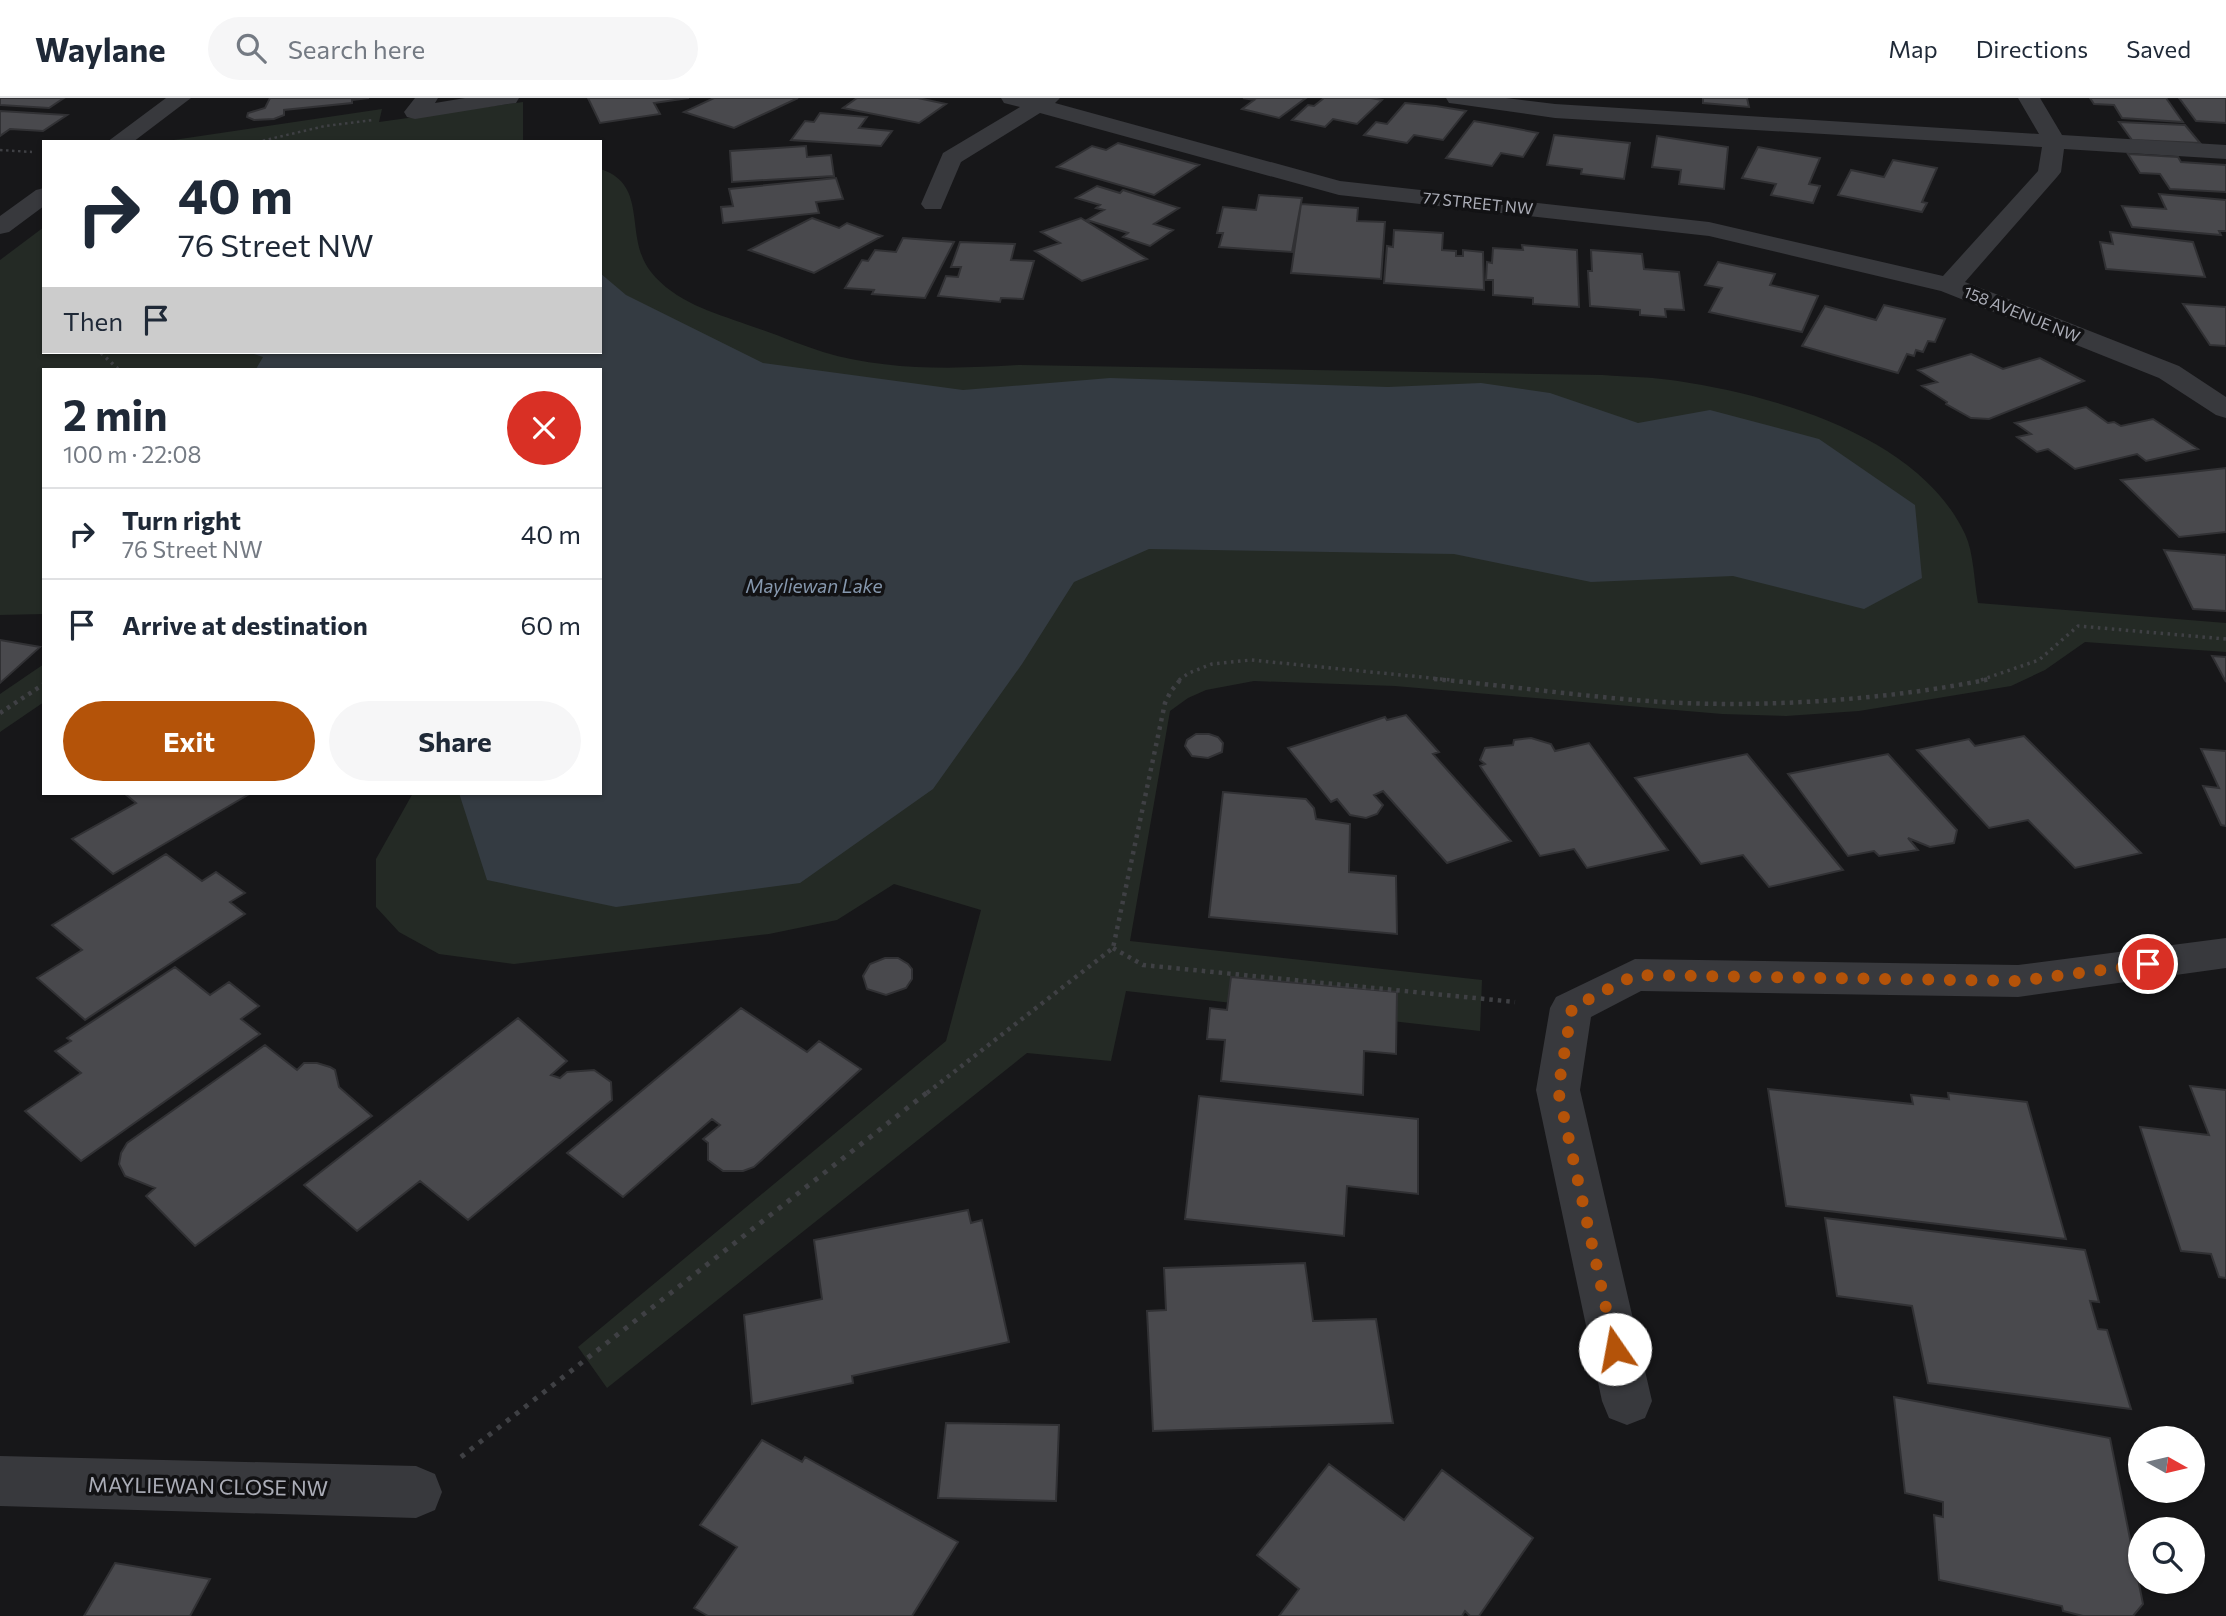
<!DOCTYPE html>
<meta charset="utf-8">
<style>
:root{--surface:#fff;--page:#f6f6f7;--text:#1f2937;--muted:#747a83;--line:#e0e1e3;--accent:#b45309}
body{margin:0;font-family:Commissioner,sans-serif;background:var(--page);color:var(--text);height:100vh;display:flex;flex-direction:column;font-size:26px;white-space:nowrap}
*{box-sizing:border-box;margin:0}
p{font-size:23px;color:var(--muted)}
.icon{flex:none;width:38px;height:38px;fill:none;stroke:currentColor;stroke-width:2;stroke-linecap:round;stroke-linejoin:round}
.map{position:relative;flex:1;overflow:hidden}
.side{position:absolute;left:42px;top:270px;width:560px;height:427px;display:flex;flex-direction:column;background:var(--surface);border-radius:0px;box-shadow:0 2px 5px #0004}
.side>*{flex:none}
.hud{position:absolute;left:42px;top:42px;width:560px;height:214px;border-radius:0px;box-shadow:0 2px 5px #0004;background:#fff;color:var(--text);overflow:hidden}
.needle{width:46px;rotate:98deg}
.fabs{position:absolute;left:2128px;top:1328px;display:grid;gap:14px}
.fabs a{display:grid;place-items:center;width:77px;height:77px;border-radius:50%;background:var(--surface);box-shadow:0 2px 5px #0004;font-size:35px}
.pin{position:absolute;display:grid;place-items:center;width:60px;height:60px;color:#fff;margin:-30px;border:4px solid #fff;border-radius:50%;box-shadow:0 2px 7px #0007}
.me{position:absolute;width:77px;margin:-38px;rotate:348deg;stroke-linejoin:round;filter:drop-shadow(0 0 5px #0008)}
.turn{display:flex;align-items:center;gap:24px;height:147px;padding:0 21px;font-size:32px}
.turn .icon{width:91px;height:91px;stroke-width:2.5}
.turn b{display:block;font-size:49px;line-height:60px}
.then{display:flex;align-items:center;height:66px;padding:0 21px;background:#0003;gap:14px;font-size:26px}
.round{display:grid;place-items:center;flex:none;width:74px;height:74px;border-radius:37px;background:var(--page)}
.summary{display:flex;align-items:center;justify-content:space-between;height:119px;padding:0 21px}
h1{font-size:42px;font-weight:700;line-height:52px}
.button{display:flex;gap:14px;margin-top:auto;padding:14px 21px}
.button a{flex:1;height:80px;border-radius:42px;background:var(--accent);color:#fff;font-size:28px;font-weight:700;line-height:80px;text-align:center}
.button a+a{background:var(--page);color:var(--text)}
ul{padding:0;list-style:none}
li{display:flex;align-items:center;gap:21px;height:91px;padding:0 21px;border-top:2px solid var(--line)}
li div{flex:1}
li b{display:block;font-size:26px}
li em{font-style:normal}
header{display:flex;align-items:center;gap:42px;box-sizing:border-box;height:98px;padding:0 35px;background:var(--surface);border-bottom:2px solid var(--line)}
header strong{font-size:33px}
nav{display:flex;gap:38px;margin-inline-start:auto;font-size:24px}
.search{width:490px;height:63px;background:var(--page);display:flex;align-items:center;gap:18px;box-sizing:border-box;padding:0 24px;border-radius:38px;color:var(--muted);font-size:26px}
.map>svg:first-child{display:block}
.green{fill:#242a25}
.water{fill:#343b42}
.building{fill:#49494d;stroke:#313134;stroke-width:2}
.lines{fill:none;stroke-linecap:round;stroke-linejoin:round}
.path-far3{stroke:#3f4044;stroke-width:2.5;stroke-dasharray:2.5 3.5;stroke-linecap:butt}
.path-far2{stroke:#3f4044;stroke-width:3.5;stroke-dasharray:2.5 4.5;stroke-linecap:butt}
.path-far1{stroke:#3f4044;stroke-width:4.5;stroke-dasharray:3.5 5;stroke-linecap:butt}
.path{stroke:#3f4044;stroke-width:5;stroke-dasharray:4.5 7;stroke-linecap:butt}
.minor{fill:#38393d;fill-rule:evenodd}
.route{stroke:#b45309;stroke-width:12;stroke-dasharray:0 21.6}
.labels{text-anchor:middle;stroke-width:7;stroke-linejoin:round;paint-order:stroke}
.far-street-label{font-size:16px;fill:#abadb7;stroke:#121214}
.water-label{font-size:19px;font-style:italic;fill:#8698ae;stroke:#121214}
.near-street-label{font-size:21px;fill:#abadb7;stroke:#121214}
</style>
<header>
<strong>Waylane</strong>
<div class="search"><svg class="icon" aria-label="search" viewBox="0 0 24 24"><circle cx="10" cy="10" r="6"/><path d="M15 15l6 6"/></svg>Search here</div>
<nav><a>Map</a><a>Directions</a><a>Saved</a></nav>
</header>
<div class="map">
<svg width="2226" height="1518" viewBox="0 0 2226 1518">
<rect width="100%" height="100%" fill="#171719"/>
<path class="green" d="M 523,4 L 523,44 L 160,44 L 382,11 L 379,24 Z
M 600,71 C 650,86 623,139 651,174 C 675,204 712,214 748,227 C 773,235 798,246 823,254 C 886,273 955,271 1020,267 L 1603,277 C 1628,279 1653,279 1678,283 C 1776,298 1919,338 1965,436 C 1974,455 1974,484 1978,505 L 2226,525 L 2226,554 L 2085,544 L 2045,572 L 2011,588 L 1859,613 L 1786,618 L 1722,616 L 1395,588 L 1254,583 L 1206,592 L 1188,600 L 1170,613 L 1130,843 L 1482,882 L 1480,933 L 1126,893 L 1111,963 L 1027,955 L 607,1290 L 578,1249 L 946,943 L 981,812 L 894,786 L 837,822 L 769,836 L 514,866 L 439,856 L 399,834 L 376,809 L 376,761 L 413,695 L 600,695 L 600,271 L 44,271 L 44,516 L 0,517 L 0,162 L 44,129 L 44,254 L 600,254 Z
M 44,566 L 44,604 L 0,634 L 0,596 Z"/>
<path class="water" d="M 600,175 L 626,197 L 763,265 L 963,292 L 1110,280 L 1388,289 L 1481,285 L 1550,295 L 1638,325 L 1710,312 L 1819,341 L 1915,407 L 1922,480 L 1864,511 L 1733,478 L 1591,484 L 1454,456 L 1149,451 L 1074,484 L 1022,566 L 933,691 L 800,785 L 616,809 L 487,782 L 459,695 L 600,695 L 600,271 L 256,271 L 263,259 L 248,254 L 600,254 Z"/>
<path class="building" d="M 0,0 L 64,0 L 49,10 L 0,7 Z
M 270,0 L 369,0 L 352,2 L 352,5 L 284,12 L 284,17 L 274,21 L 254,22 L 247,19 L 248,15 L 265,10 Z
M 588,0 L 689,0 L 654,5 L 660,16 L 600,25 Z
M 714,0 L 798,0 L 734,30 L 684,14 Z
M 857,0 L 918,0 L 946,6 L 919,25 L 843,10 Z
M 1243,0 L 1306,0 L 1279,20 L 1242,11 L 1254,2 Z
M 1324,0 L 1371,0 L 1382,2 L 1357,26 L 1333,21 L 1325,29 L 1292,22 L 1308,7 L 1314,8 Z
M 1703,0 L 1747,0 L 1749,9 L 1703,5 Z
M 2090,0 L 2166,0 L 2183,24 L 2122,20 L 2114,7 L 2094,6 Z
M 2179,0 L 2226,0 L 2226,25 L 2196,23 Z
M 1405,5 L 1436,8 L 1466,13 L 1443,42 L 1414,37 L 1407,45 L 1364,37 L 1376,24 L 1387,26 Z
M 0,13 L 67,17 L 43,33 L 10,31 L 0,38 Z
M 820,15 L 867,19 L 859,30 L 892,33 L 881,48 L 791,42 L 805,23 L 814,24 Z
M 1474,23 L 1513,30 L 1538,35 L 1523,59 L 1501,55 L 1492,68 L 1446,60 Z
M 2119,24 L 2185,27 L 2200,45 L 2132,42 Z
M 1554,37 L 1630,45 L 1624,81 L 1581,76 L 1582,71 L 1547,67 Z
M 1657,38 L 1728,49 L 1724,91 L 1679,86 L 1681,72 L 1652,69 Z
M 1118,45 L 1199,67 L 1154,97 L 1057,69 L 1092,48 L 1106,52 Z
M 806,48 L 807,59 L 831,57 L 834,78 L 732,84 L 730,53 Z
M 1758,49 L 1820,60 L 1809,86 L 1820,88 L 1813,105 L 1771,97 L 1776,86 L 1742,80 Z
M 2128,56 L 2178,59 L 2181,64 L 2226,67 L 2226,94 L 2170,91 L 2160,76 L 2140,75 Z
M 1893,62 L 1937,70 L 1922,104 L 1927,105 L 1922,114 L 1838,97 L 1851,72 L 1884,79 Z
M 836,80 L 843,101 L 816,104 L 819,115 L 723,125 L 721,109 L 733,108 L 729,91 Z
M 1097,88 L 1120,95 L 1123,92 L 1179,110 L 1154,126 L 1173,132 L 1150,148 L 1123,139 L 1128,135 L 1087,122 L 1104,112 L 1096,110 L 1100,107 L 1076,100 Z
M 2159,96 L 2226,102 L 2226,133 L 2219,133 L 2221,137 L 2132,129 L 2122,108 L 2166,111 Z
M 1259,97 L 1302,100 L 1292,154 L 1219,149 L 1223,135 L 1217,135 L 1223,109 L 1256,112 Z
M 1301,106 L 1358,110 L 1357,123 L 1385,124 L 1381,181 L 1291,175 Z
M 812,120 L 839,130 L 847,125 L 882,138 L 814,175 L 749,152 Z
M 1081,120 L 1147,161 L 1082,183 L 1035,153 L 1060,145 L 1041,134 Z
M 1394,132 L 1443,135 L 1442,152 L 1456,153 L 1456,158 L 1463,158 L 1463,152 L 1483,154 L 1484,192 L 1384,185 L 1387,148 L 1393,149 Z
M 2110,134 L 2193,144 L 2205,179 L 2106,171 L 2100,144 L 2113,146 Z
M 903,140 L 954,144 L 925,200 L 872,196 L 874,192 L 845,190 L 862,162 L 868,163 L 875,152 L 896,154 Z
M 960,144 L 1015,146 L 1011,162 L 1034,163 L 1023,201 L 1001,200 L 1000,204 L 938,198 L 946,178 L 958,179 L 961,169 L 951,169 Z
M 1522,147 L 1577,152 L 1579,209 L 1533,206 L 1533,200 L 1493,197 L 1493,182 L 1486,182 L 1487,164 L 1492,165 L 1493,150 L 1523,152 Z
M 1591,152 L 1642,156 L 1644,171 L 1679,174 L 1684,212 L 1665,211 L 1666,219 L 1640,217 L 1640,212 L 1590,208 L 1588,173 L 1592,173 Z
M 1718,164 L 1775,176 L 1770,187 L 1818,198 L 1802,234 L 1709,214 L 1722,190 L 1705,187 Z
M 2183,206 L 2226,209 L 2226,248 L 2210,247 Z
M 1884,207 L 1945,221 L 1935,244 L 1928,243 L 1923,254 L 1916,252 L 1914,258 L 1907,256 L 1898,275 L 1802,248 L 1825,208 L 1876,222 Z
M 1971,256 L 2003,271 L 2040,260 L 2084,283 L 1989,321 L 1971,320 L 1946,306 L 1947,304 L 1922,288 L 1937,284 L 1918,272 Z
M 2086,309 L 2108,325 L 2114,324 L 2121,328 L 2153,321 L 2198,351 L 2146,363 L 2137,356 L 2075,371 L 2048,351 L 2037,354 L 2017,339 L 2031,336 L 2015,325 Z
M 2226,370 L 2226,434 L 2179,439 L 2121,382 Z
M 2164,452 L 2226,457 L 2226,513 L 2193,511 Z
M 0,542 L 40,549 L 0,585 Z
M 2212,558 L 2226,559 L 2226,584 Z
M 1406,617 L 1439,654 L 1433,656 L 1511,743 L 1447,765 L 1383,693 L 1374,697 L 1383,707 L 1377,716 L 1366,720 L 1350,717 L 1337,701 L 1331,704 L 1288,650 L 1385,619 L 1387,622 Z
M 1196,636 L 1209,636 L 1218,639 L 1223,645 L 1222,654 L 1208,660 L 1192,658 L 1185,648 L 1187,642 Z
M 2024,638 L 2141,755 L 2075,770 L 2028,722 L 1989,730 L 1917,652 L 1969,641 L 1975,648 Z
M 1531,640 L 1551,646 L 1555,653 L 1589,645 L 1668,752 L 1587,770 L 1574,751 L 1540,758 L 1480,668 L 1485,666 L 1480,662 L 1485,650 L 1513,647 L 1514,642 Z
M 2201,651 L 2226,653 L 2226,728 L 2221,727 L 2203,688 L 2219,690 Z
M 1747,656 L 1843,772 L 1769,789 L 1743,757 L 1701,766 L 1635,680 Z
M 1888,656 L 1957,732 L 1954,745 L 1930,749 L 1908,740 L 1918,752 L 1879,758 L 1874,753 L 1848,758 L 1788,676 Z
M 1223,694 L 1306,701 L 1314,710 L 1316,721 L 1350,726 L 1349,774 L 1396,778 L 1397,836 L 1209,819 Z
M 124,695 L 251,695 L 113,776 L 72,741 L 136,705 Z
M 166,756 L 202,783 L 216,774 L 245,795 L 230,804 L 245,816 L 85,922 L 37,880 L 82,852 L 52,827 Z
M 885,860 L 898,860 L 908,866 L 912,871 L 912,881 L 906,890 L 886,897 L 867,891 L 863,878 L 870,866 Z
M 175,869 L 210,897 L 229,884 L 259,908 L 241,921 L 260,936 L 81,1063 L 25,1013 L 81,975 L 55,953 L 71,943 L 67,940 Z
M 1231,879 L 1397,894 L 1396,956 L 1364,953 L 1363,997 L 1221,983 L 1225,942 L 1207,941 L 1210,910 L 1227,912 Z
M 741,910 L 807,954 L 819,943 L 861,971 L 754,1069 L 743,1073 L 723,1073 L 708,1062 L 708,1045 L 703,1041 L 720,1027 L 712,1021 L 623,1099 L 567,1055 Z
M 518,920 L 567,963 L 551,977 L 560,980 L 567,974 L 594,972 L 611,984 L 612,1002 L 468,1122 L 420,1083 L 357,1133 L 304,1087 Z
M 265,947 L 297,972 L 304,965 L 317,965 L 330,969 L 335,972 L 339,989 L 372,1018 L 195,1148 L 146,1098 L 155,1090 L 125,1078 L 119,1066 L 121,1055 L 127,1045 Z
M 2190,988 L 2226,992 L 2226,1180 L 2219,1179 L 2211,1156 L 2181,1153 L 2140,1029 L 2209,1037 Z
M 1768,991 L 1913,1006 L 1911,997 L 1949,1001 L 1948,995 L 2027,1004 L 2066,1141 L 1786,1108 Z
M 1199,998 L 1418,1021 L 1418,1096 L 1347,1088 L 1344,1138 L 1185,1121 Z
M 968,1112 L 971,1125 L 982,1122 L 1009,1244 L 852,1278 L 853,1285 L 752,1306 L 744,1217 L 822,1201 L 814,1142 Z
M 1825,1120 L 2085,1152 L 2099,1204 L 2090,1203 L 2098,1231 L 2107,1232 L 2131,1311 L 1928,1285 L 1912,1208 L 1837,1198 Z
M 1305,1165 L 1313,1223 L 1376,1221 L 1393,1325 L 1153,1333 L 1147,1213 L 1166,1212 L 1164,1170 Z
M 1894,1299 L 2110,1340 L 2143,1506 L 2133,1518 L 2083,1518 L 2063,1513 L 2062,1508 L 1939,1482 L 1934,1417 L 1943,1419 L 1943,1404 L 1905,1395 Z
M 946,1325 L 1059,1327 L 1056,1403 L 938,1400 Z
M 762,1342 L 802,1364 L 805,1359 L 958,1444 L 912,1518 L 708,1518 L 694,1510 L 737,1449 L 700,1427 Z
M 1329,1366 L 1404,1422 L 1442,1372 L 1533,1440 L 1479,1518 L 1470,1518 L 1465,1513 L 1462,1518 L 1279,1518 L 1299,1491 L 1257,1457 Z
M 115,1465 L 210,1481 L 190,1518 L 84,1518 Z"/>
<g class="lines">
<path class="path-far3" d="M 257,44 L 325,28 L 373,22
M 0,52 L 32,54
M 99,254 L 103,257"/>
<path class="path-far2" d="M 101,255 L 118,271
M 1179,582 L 1189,575 L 1212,566 L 1251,562 L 1451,582
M 1981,582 L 2039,562 L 2078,528 L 2226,541"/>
<path class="path-far1" d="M 1434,581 C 1510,588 1586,599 1662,604 C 1765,610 1888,602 1990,581
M 0,615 L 44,586
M 1113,850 L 1143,867 L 1515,904
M 927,995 L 1113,850 L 1165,605 L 1171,593 L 1181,581"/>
<path class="path" d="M 461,1359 L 929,993"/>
<path class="minor" d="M 166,0 L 191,0 L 133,44 L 107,44 Z
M 415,0 L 438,0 L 435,5 L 465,0 L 519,0 L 516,5 L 508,6 L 415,21 L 407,19 L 404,14 Z
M 1001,0 L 1060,0 L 1055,5 L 1340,83 L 1709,124 L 1943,178 L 2038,73 L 2042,49 L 1555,20 L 1457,6 L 1449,5 L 1446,0 L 1506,0 L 1555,6 L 2039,36 L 2018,0 L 2040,0 L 2062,37 L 2226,47 L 2226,61 L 2064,51 L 2061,74 L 2057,79 L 1965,184 L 2179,268 L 2226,299 L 2226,320 L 2216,317 L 2159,280 L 1941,193 L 1709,138 L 1339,97 L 1040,15 L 961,64 L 941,111 L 925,111 L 921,106 L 943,55 L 1020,9 L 1004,5 Z
M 44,90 L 44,108 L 9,134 L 0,136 L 0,118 L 36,92 Z
M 2226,840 L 2226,870 L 2018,899 L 1641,893 L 1591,919 L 1580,992 L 1652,1303 L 1645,1320 L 1627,1327 L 1609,1320 L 1602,1303 L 1536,992 L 1550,910 L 1556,899 L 1635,861 L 2018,867 Z
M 0,1358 L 416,1368 L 435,1376 L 442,1394 L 435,1412 L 416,1420 L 0,1408 Z"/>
</g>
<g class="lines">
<path class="route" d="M 1615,1251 L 1558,992 L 1572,910 L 1635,877 L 2018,883 L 2148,866"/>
</g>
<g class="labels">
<g class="far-street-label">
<text transform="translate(1478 105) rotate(6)" y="6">77 STREET NW</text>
<text transform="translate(2022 216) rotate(22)" y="6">158 AVENUE NW</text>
</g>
<g class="water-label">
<text x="814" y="495">Mayliewan Lake</text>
</g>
<g class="near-street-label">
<text transform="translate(208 1389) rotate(1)" y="7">MAYLIEWAN CLOSE NW</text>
</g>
</g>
</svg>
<div class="fabs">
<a><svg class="needle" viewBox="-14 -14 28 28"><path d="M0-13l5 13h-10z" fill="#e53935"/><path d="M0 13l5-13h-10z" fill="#747a83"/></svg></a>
<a><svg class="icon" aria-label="search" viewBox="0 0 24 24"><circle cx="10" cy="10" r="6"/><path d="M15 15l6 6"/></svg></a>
</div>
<div class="pin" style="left:2148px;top:866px;background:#d93025"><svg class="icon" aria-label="arrive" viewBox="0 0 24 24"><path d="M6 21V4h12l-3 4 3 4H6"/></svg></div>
<svg class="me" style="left:1615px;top:1251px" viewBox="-20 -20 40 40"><circle r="19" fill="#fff"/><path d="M0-13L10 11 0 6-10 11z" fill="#b45309"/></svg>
<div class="hud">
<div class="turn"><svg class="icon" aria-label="right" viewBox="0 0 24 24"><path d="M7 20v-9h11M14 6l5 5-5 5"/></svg><div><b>40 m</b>76 Street NW</div></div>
<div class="then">Then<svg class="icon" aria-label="arrive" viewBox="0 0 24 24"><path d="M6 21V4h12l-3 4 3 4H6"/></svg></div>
</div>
<section class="side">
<div class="summary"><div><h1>2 min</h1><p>100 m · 22:08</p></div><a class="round" style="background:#d93025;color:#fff"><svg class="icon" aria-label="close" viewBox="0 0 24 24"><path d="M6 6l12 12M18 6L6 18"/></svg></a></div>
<ul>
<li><svg class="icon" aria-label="right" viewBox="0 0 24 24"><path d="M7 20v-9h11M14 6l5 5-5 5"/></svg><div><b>Turn right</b><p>76 Street NW</p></div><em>40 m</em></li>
<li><svg class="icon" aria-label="arrive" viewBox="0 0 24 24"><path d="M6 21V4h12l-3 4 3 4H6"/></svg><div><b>Arrive at destination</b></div><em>60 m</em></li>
</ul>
<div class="button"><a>Exit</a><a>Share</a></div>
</section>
</div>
